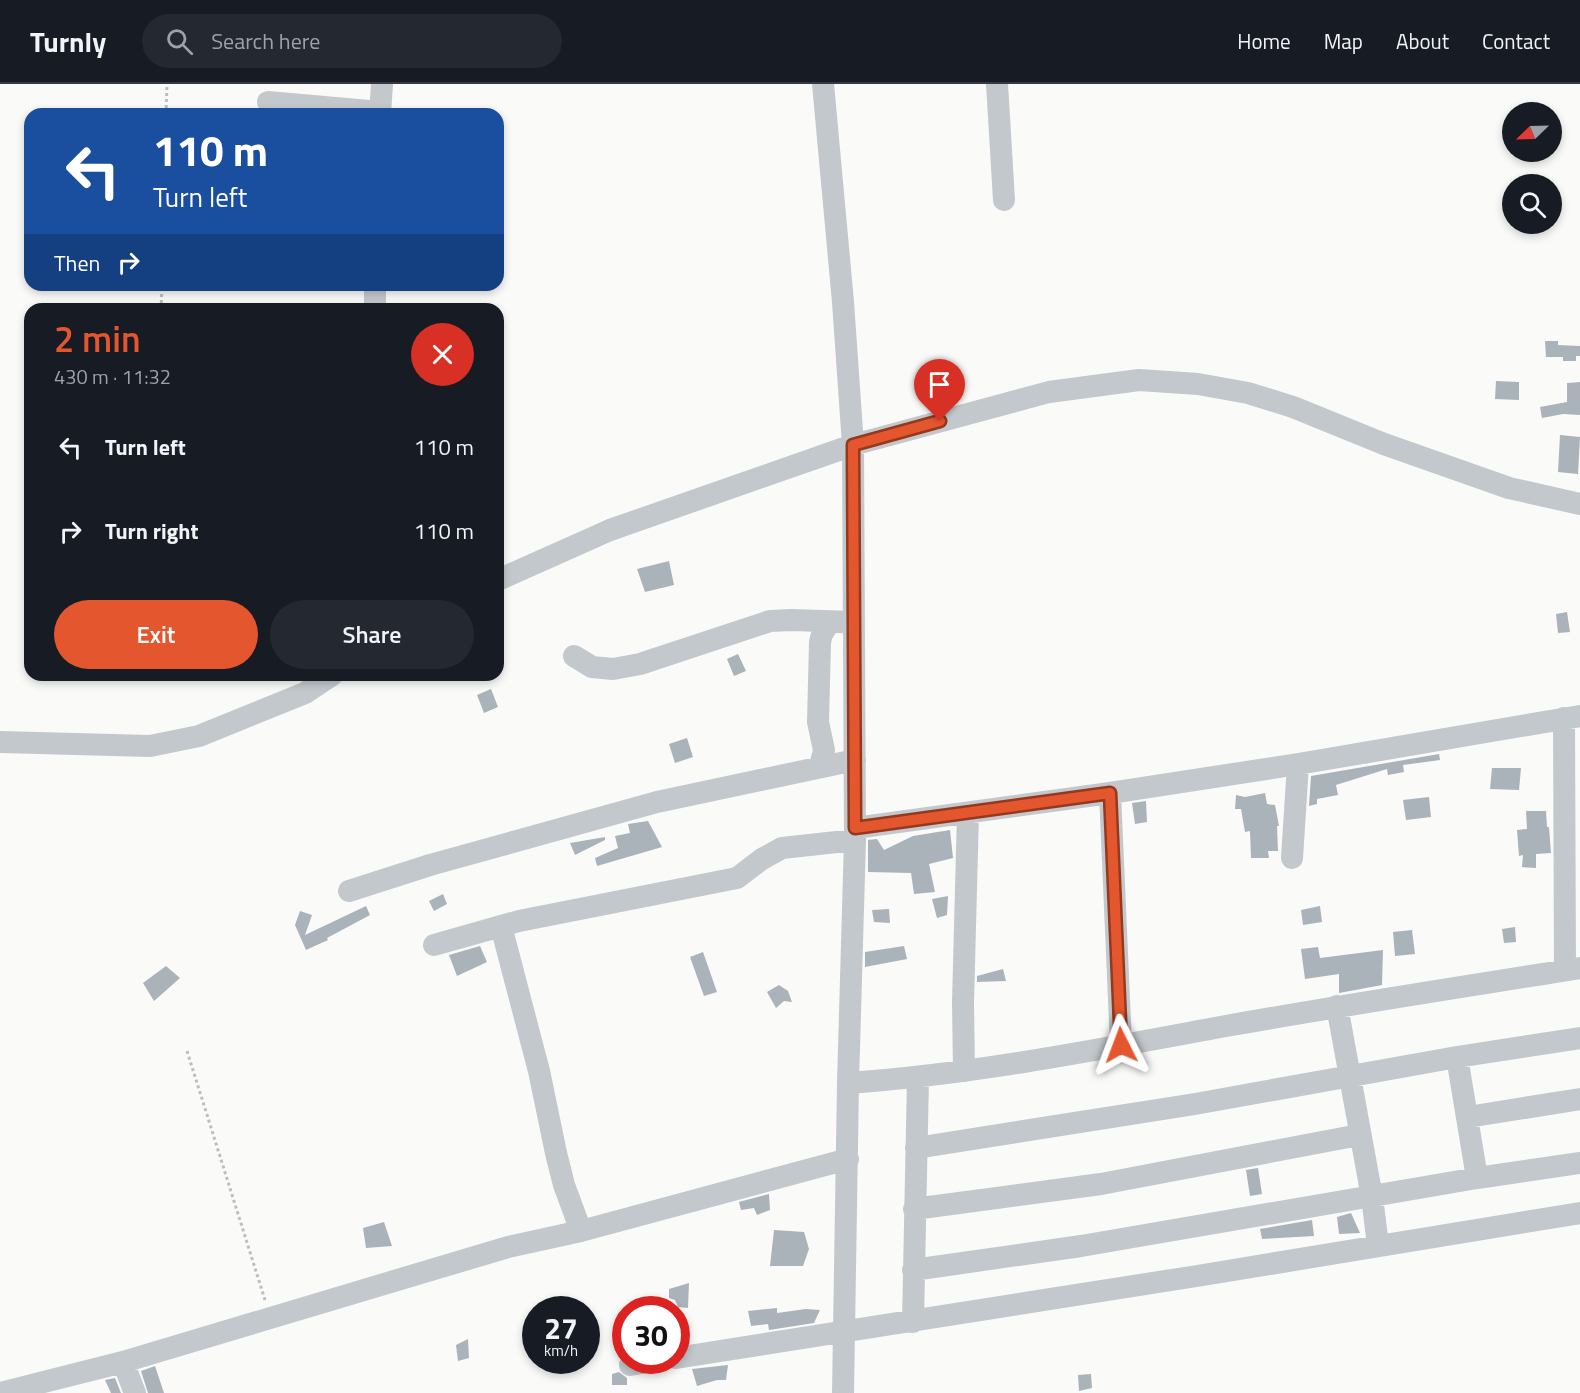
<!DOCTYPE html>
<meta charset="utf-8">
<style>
:root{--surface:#171b24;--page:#242831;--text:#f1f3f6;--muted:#9ea1a6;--line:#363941;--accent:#e4572e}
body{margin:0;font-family:"Titillium Web",sans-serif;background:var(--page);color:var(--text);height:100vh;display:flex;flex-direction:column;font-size:22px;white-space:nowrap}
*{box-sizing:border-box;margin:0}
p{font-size:20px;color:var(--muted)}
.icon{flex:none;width:33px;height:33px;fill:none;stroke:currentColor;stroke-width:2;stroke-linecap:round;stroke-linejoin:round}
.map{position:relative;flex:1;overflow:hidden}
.sheet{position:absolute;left:24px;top:219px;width:480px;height:378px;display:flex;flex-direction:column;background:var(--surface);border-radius:18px;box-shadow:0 3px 9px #0003}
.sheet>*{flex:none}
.banner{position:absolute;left:24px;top:24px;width:480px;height:183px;border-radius:18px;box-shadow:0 3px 9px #0003;background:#1a4fa0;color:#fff;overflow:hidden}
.needle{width:39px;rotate:247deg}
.fabs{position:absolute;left:1502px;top:18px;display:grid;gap:12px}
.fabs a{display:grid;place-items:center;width:60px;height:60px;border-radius:50%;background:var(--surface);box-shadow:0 3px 9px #0003;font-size:30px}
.speed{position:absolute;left:522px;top:1212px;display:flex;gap:12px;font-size:30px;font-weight:700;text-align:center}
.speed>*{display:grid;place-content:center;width:78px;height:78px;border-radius:50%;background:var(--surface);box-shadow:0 3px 9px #0003;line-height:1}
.speed small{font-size:15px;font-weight:400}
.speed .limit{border:9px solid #d22;background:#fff;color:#111}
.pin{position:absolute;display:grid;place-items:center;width:51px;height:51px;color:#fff;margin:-62px -26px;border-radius:50% 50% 50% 0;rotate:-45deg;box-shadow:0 0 6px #0007}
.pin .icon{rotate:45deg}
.me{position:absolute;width:66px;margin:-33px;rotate:357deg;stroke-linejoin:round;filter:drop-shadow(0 0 4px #0008)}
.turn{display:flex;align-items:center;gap:21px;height:126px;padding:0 30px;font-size:27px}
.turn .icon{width:78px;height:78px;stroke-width:2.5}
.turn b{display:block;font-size:42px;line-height:51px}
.then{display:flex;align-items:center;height:57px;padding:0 30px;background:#0003;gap:12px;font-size:22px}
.round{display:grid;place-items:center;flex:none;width:63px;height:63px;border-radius:32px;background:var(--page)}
.summary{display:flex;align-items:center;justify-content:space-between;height:102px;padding:0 30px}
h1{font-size:36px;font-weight:600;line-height:45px;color:var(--accent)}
.cta{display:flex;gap:12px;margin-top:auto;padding:12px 30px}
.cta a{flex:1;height:69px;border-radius:36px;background:var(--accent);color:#fff;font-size:24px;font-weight:600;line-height:69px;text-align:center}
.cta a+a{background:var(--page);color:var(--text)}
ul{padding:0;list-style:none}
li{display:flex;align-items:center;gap:18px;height:84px;padding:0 30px}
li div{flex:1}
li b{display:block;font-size:22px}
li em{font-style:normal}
header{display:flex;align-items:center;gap:36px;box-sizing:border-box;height:84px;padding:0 30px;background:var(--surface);border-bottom:2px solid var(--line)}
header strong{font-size:28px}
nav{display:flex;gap:33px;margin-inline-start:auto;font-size:21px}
.search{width:420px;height:54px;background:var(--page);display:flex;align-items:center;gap:15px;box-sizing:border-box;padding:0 21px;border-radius:33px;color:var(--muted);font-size:22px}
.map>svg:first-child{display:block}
.building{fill:#aab3b9}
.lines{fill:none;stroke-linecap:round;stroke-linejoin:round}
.path{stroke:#bbbfc2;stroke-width:3;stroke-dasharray:3 3;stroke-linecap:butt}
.minor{stroke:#c3c8cc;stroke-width:22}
.route-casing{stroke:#94391e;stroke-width:15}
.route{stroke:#e4572e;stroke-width:10}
</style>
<header>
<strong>Turnly</strong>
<div class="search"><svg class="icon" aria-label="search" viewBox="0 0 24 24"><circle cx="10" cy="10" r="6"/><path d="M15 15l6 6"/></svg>Search here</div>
<nav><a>Home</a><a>Map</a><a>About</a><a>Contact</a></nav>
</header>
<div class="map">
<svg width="1580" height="1309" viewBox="0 0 1580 1309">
<rect width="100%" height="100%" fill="#fafaf8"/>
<path class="building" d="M 1545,257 L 1558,257 L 1558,261 L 1580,262 L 1580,272 L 1576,272 L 1576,277 L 1563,277 L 1563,273 L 1546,273 Z
M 1496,297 L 1519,298 L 1519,316 L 1495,315 Z
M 1580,298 L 1580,331 L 1563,330 L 1542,334 L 1540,323 L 1567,318 L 1567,299 Z
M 1560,351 L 1580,353 L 1578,390 L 1558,388 Z
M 669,477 L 674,501 L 645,508 L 637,485 Z
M 1567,528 L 1570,548 L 1558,549 L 1556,530 Z
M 738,570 L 746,587 L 734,592 L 727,575 Z
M 491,605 L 498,623 L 484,629 L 477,611 Z
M 687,654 L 693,673 L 675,679 L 669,660 Z
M 1439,670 L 1440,676 L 1403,681 L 1404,688 L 1388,691 L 1387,685 L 1336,701 L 1338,711 L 1317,715 L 1317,720 L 1309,722 L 1311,692 Z
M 1492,684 L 1521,684 L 1519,706 L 1490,705 Z
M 1265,709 L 1267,720 L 1275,721 L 1279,742 L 1277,742 L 1278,767 L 1268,767 L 1269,774 L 1251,774 L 1250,747 L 1245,748 L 1241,725 L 1235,725 L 1236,711 L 1245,713 Z
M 1429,713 L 1431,733 L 1406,736 L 1403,716 Z
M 1146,717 L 1147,738 L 1135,740 L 1132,719 Z
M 1526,727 L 1546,727 L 1547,743 L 1549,743 L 1551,769 L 1536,770 L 1536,784 L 1522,783 L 1523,771 L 1519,772 L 1517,746 L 1527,745 Z
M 648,737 L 662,763 L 597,782 L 595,774 L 618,764 L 615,752 L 630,749 L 628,740 Z
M 950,746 L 953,774 L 929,780 L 935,808 L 914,810 L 911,789 L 868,788 L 868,756 L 877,755 L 884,766 L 913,752 Z
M 605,753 L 605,756 L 575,771 L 570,759 Z
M 443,810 L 447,820 L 434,827 L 429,817 Z
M 948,812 L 947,831 L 937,834 L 932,815 Z
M 366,822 L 370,831 L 327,854 L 328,856 L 306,866 L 295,841 L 300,827 L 312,831 L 305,851 Z
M 1320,822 L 1322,838 L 1303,841 L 1301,826 Z
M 889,825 L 890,839 L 874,838 L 872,826 Z
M 1515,843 L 1516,858 L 1504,859 L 1502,845 Z
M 1412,846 L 1415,870 L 1395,872 L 1393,848 Z
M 480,862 L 487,878 L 457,892 L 449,871 Z
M 904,862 L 907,875 L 865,883 L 865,868 Z
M 1318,863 L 1320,874 L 1383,866 L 1382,901 L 1339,909 L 1339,890 L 1305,895 L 1301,865 Z
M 703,868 L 717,908 L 704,912 L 690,873 Z
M 166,882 L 180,894 L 154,917 L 143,899 Z
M 1003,885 L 1006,897 L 977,898 L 977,892 Z
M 779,901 L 788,907 L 792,918 L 784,917 L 776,924 L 767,908 Z
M 1258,1084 L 1262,1110 L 1250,1112 L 1246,1086 Z
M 769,1110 L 770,1126 L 757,1131 L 754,1124 L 741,1126 L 739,1118 Z
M 1351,1129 L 1360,1149 L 1339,1150 L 1337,1133 Z
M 1312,1136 L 1314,1152 L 1262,1155 L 1260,1145 Z
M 384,1138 L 392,1162 L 366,1164 L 363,1144 Z
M 774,1146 L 804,1148 L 809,1165 L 803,1182 L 770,1182 Z
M 689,1199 L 688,1224 L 678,1223 L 675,1216 L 669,1214 L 669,1205 Z
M 777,1224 L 777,1229 L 806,1225 L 820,1226 L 814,1239 L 769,1246 L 768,1240 L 751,1242 L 748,1227 Z
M 468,1255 L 469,1274 L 458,1277 L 456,1261 Z
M 728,1281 L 726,1296 L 717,1296 L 697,1302 L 692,1285 Z
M 155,1282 L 164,1309 L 148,1309 L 141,1287 Z
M 619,1288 L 627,1294 L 627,1301 L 612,1301 L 612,1290 Z
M 1091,1290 L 1092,1304 L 1079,1307 L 1078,1291 Z
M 115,1294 L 121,1309 L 111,1309 L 105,1296 Z"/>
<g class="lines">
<path class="path" d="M 166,30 L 167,0
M 161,225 L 162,201
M 187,967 L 265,1216"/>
<path class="minor" d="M 823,0 L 843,218 L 853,361 L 855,756 L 848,999 L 843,1309
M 997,0 L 1004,116
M 268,18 L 380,28
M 380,30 L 382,0
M 375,225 L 375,201
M 498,496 L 610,446 L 853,361 L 1049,308 L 1139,296 L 1198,300 L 1248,309 L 1293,323 L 1384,360 L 1509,404 L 1580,420
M 574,572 L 592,583 L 613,585 L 640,580 L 770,537 L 791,536 L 854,538
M 1564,634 L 1565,886
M 0,658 L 150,662 L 199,652 L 305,609 L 332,591
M 820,683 L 824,666 L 818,638 L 820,558 L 822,550 L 830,538
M 1110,709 L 1121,961
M 855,744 L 1110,709 L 1298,680 L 1580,632
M 1292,774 L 1298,680
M 349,807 L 430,781 L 657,718 L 855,676
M 501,842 L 539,987 L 556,1069 L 564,1101 L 581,1147
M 434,861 L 519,837 L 737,794 L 762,775 L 782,764 L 855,756
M 1337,922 L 1372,1113 L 1378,1161
M 1457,973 L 1477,1094
M 964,987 L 963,919 L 968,729
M 848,999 C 975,990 1101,965 1226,942 C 1344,921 1462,903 1580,884
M 1468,1033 L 1580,1015
M 916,1064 L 1195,1020 L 1457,973 L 1580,954
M 914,1125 L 1101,1100 L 1359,1051
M 913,1186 L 1081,1162 L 1477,1094 L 1580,1079
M 913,1238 L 918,994
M 676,1274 L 1197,1192 L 1580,1129
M 123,1278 L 135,1309
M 630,1281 L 658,1276
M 0,1309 L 123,1278 L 508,1163 L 581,1147 L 848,1075"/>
</g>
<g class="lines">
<g class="route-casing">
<path id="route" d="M 940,337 L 853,361 L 855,744 L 1110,709 L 1121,961"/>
</g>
<use href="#route" class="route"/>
</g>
</svg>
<div class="fabs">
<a><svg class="needle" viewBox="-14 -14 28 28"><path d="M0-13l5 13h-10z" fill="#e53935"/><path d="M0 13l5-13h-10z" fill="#9ea1a6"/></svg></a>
<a><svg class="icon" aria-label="search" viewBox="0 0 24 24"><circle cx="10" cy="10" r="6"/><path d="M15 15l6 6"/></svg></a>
</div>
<div class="speed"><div>27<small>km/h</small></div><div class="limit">30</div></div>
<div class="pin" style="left:940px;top:337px;background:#d93025"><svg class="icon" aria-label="arrive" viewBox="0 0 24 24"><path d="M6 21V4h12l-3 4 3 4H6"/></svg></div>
<svg class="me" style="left:1121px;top:961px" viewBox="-20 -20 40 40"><path d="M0-17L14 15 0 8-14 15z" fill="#e4572e" stroke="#fff" stroke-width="4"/></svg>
<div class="banner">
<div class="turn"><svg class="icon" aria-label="left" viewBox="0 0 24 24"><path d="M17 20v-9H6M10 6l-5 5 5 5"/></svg><div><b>110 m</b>Turn left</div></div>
<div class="then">Then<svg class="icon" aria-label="right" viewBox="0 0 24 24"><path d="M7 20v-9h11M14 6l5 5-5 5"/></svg></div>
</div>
<section class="sheet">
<div class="summary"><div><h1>2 min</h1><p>430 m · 11:32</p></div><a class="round" style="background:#d93025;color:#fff"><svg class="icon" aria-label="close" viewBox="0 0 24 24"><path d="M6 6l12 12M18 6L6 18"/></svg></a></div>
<ul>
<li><svg class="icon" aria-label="left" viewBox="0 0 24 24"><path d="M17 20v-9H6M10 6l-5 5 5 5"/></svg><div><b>Turn left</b></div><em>110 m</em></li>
<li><svg class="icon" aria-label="right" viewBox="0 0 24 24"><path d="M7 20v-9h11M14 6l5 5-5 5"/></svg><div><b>Turn right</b></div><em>110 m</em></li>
</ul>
<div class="cta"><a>Exit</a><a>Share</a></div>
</section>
</div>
